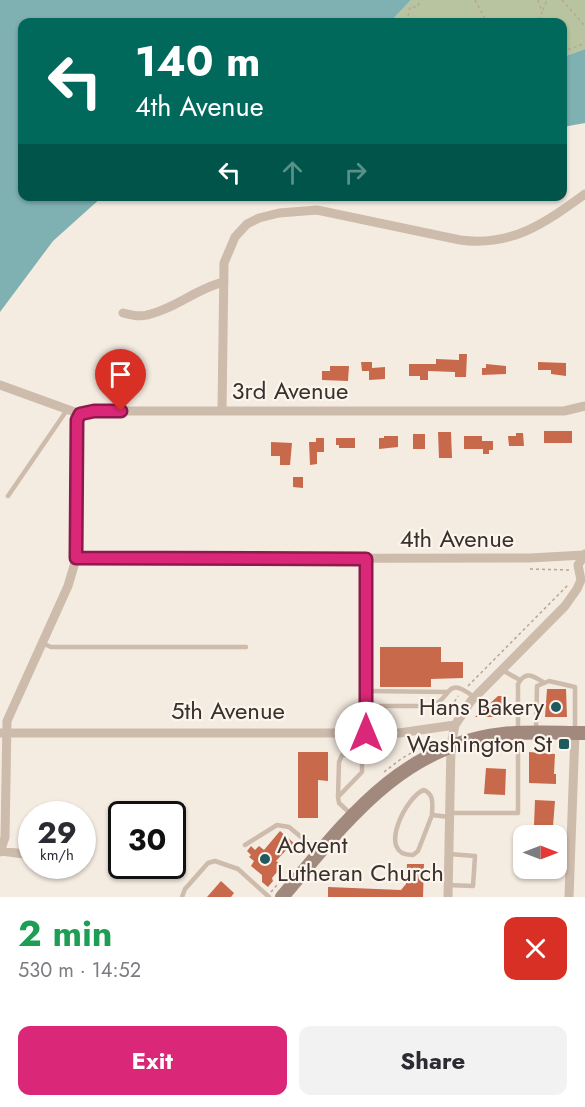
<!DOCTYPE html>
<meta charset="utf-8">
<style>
:root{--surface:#fff;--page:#f2f2f3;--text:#2b2b33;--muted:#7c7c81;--accent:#db2777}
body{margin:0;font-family:Jost,sans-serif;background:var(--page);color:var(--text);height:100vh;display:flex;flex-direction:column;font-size:22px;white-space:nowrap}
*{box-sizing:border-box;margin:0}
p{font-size:20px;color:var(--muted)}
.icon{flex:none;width:33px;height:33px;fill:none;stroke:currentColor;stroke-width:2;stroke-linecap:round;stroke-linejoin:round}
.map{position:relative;height:897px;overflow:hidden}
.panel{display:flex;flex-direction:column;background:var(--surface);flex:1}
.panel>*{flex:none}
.top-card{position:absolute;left:18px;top:18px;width:549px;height:183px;border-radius:12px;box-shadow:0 2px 4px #0004;background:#00695c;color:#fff;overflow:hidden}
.needle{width:39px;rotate:90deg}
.fabs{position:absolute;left:513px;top:825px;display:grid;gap:12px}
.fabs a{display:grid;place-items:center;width:54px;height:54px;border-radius:12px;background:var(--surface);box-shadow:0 2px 4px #0004;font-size:30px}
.speed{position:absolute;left:18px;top:801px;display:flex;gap:12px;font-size:30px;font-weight:700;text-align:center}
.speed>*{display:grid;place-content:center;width:78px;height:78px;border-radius:50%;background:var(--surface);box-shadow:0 2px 4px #0004;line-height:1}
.speed small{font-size:15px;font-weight:400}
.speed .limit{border:3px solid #111;border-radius:9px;background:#fff;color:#111}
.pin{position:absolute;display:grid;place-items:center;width:51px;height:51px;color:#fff;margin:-62px -26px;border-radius:50% 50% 50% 0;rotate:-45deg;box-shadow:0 0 6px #0007}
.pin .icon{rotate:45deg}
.me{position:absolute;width:66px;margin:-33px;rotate:0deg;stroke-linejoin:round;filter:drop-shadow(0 0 4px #0008)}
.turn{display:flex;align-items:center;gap:21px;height:126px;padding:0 18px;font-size:27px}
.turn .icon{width:78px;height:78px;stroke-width:2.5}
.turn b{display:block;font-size:42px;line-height:51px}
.lanes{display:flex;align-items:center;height:57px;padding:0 18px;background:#0003;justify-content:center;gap:30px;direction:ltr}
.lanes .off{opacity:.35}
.round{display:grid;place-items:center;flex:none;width:63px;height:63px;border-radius:12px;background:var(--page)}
.overview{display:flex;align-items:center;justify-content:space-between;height:102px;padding:0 18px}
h1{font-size:36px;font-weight:700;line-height:45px;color:#1e9e55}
.primary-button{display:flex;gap:12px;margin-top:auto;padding:12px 18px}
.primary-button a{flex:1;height:69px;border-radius:12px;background:var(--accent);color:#fff;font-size:24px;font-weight:700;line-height:69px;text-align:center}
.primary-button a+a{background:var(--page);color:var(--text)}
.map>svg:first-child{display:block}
.green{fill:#b8c4a0}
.water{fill:#7fb0b2}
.building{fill:#c8694b}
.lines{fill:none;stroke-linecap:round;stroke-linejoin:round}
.path{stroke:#b9a596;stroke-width:1.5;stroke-dasharray:3 3;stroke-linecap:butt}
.lane{stroke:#cdbbac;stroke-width:4.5}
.street{stroke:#cdbbac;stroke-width:9}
.secondary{stroke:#a18a7d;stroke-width:14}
.route-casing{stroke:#8e194d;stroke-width:15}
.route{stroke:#db2777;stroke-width:10}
.poi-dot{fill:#1f5a5e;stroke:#fbf5ee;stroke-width:2}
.labels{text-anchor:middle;stroke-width:4.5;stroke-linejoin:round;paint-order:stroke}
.street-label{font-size:24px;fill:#3b302b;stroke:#fbf5ee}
.poi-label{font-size:24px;fill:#3b302b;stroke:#fbf5ee;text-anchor:end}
</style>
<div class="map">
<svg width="585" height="897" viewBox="0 0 585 897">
<rect width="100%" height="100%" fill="#f4ebe1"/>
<path class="green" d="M 411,0 L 585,0 L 585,49 L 563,57 L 562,22 L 390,22 Z"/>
<path class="water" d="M 0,0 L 411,0 L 390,22 L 22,22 L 22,196 L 102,197 L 53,241 L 0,312 Z
M 585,49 L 585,123 L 563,127 L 563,57 Z"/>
<path class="building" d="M 459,354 L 467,354 L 466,377 L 455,377 L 455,372 L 428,371 L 428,380 L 420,380 L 420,376 L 409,376 L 409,364 L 436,364 L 436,359 L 459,360 Z
M 361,362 L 372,362 L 372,368 L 385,367 L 385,379 L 369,380 L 369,371 L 362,371 Z
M 538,362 L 566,363 L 566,376 L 551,374 L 551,370 L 538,370 Z
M 486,364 L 506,366 L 506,374 L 482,375 L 482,368 L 486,368 Z
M 330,366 L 349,366 L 348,381 L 322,380 L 322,371 L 330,371 Z
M 544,431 L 572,431 L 572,443 L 544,443 Z
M 438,432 L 451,432 L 452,458 L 439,458 Z
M 516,433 L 523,433 L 524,446 L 509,446 L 508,436 L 516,436 Z
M 413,434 L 425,434 L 425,449 L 413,449 Z
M 384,436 L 398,436 L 398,447 L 379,449 L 379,438 L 384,438 Z
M 464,436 L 482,436 L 482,441 L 493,441 L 493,450 L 489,450 L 489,454 L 483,454 L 483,449 L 464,449 Z
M 316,438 L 324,438 L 324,452 L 317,452 L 317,464 L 310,465 L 309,442 L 316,442 Z
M 336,438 L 355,438 L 355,448 L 339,448 L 339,445 L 336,445 Z
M 271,442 L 292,443 L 290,465 L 280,465 L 280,456 L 271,456 Z
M 293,477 L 303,477 L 303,488 L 293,487 Z
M 380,647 L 441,647 L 441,662 L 463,662 L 463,678 L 431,679 L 431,687 L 380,687 Z
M 547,689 L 566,689 L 567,717 L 545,717 Z
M 498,696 L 507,696 L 507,717 L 475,717 Z
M 298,752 L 328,752 L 328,781 L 318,780 L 318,818 L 298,818 Z
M 529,752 L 555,754 L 554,774 L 556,774 L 556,784 L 529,783 Z
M 486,768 L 506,769 L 505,795 L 484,794 Z
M 535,800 L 555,801 L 553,826 L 534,825 Z
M 280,831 L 295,844 L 290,849 L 288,848 L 276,861 L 282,866 L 272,878 L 273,881 L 268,887 L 262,882 L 262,875 L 251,866 L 254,861 L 249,857 L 251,855 L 247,851 L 251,846 L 255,850 L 259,846 L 264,850 Z
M 407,864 L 424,864 L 423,897 L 328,897 L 328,887 L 401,890 L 406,884 Z
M 221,881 L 234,893 L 231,897 L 207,897 Z"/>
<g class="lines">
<path class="path" d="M 475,0 L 487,22
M 538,0 L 542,11 L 540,22
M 562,0 L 585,26
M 543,10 L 547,0
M 407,22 L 410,7 L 417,7 L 421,0
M 562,50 L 571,49 L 585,43
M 530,569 L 569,570
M 468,686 L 568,585
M 445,717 L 458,696
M 384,772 L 401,759 L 425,745
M 271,892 L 282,879"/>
<path class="lane" d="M 8,496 L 67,410
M 42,643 L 51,647 L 246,647
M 502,670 L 520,680
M 366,691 L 447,692
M 366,706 L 432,706 C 453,697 445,675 474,697
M 536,731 L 537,686 L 549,681 L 575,687 L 575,730
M 338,797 L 339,762 L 342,755 L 362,754
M 450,813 L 518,813 L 518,684 C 525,671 532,675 543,682
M 352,815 L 339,803 L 338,797 L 362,772 L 362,733
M 432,815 L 418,851 L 413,855 C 375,856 407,795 424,790 C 435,795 432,805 432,815 L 450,817
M 245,845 L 277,825 L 289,827 L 318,851
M 448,885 L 473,886 L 475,856 L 449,854
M 182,897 L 185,889 L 208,863 L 215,861 L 238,869 L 269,897"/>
<path class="street" d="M 123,313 C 131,315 139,317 147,315 C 175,309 197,288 224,282
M 0,385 L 80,414 L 94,411 L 564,411 L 585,406
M 222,411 L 224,263 L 235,237 L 247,224 L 259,218 L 279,213 L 317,210 L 460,240 C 512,247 545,223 585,194
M 76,559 L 530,558 L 584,555
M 366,559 L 366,733
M 0,733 L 399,733 L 455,725
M 1,851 L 32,855
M 0,852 L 5,837 L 7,721 L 68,586 L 76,559 L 76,428 L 77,420 L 80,414
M 448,897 L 451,745 L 455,725 L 471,701 L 565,606 L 577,589 L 581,580 L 578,565 L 585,554
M 569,897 L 575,733"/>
<path class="secondary" d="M 282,897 C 344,824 400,745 503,734 C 530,731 558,733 585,733"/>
</g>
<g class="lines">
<g class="route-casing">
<path id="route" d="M 121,411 L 94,411 L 80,414 L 77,420 L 76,558 L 366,559 L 366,733"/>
</g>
<use href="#route" class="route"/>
</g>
<g class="poi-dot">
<circle cx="556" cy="707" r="6"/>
<rect x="558" y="738" width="12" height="12" rx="3"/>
<circle cx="265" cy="859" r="6"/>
</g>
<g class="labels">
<g class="street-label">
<text x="290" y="399">3rd Avenue</text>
<text x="457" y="547">4th Avenue</text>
<text x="228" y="719">5th Avenue</text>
</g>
<g class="poi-label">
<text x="544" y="715">Hans Bakery</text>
<text x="552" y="752">Washington St</text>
<text x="277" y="853" text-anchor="start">Advent<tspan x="277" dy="28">Lutheran Church</tspan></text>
</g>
</g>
</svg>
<div class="fabs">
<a><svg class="needle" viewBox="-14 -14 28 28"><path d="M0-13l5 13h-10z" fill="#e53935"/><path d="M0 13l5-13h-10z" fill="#7c7c81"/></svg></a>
</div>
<div class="speed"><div>29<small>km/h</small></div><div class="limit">30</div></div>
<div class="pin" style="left:121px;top:411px;background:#d93025"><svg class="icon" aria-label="arrive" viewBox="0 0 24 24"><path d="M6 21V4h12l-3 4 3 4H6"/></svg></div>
<svg class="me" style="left:366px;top:733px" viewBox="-20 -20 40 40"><circle r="19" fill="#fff"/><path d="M0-13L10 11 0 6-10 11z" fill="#db2777"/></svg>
<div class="top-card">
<div class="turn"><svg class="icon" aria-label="left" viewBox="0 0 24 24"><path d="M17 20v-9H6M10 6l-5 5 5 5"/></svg><div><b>140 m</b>4th Avenue</div></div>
<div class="lanes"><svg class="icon" aria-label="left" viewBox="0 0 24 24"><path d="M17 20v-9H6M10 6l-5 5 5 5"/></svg><svg class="icon off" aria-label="ahead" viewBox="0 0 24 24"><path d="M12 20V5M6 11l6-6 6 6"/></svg><svg class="icon off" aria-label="right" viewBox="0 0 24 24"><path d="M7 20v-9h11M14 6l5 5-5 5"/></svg></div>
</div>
</div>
<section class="panel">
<div class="overview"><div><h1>2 min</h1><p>530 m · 14:52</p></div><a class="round" style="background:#d93025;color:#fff"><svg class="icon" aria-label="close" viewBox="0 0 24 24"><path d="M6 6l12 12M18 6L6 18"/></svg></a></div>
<div class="primary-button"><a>Exit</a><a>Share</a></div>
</section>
